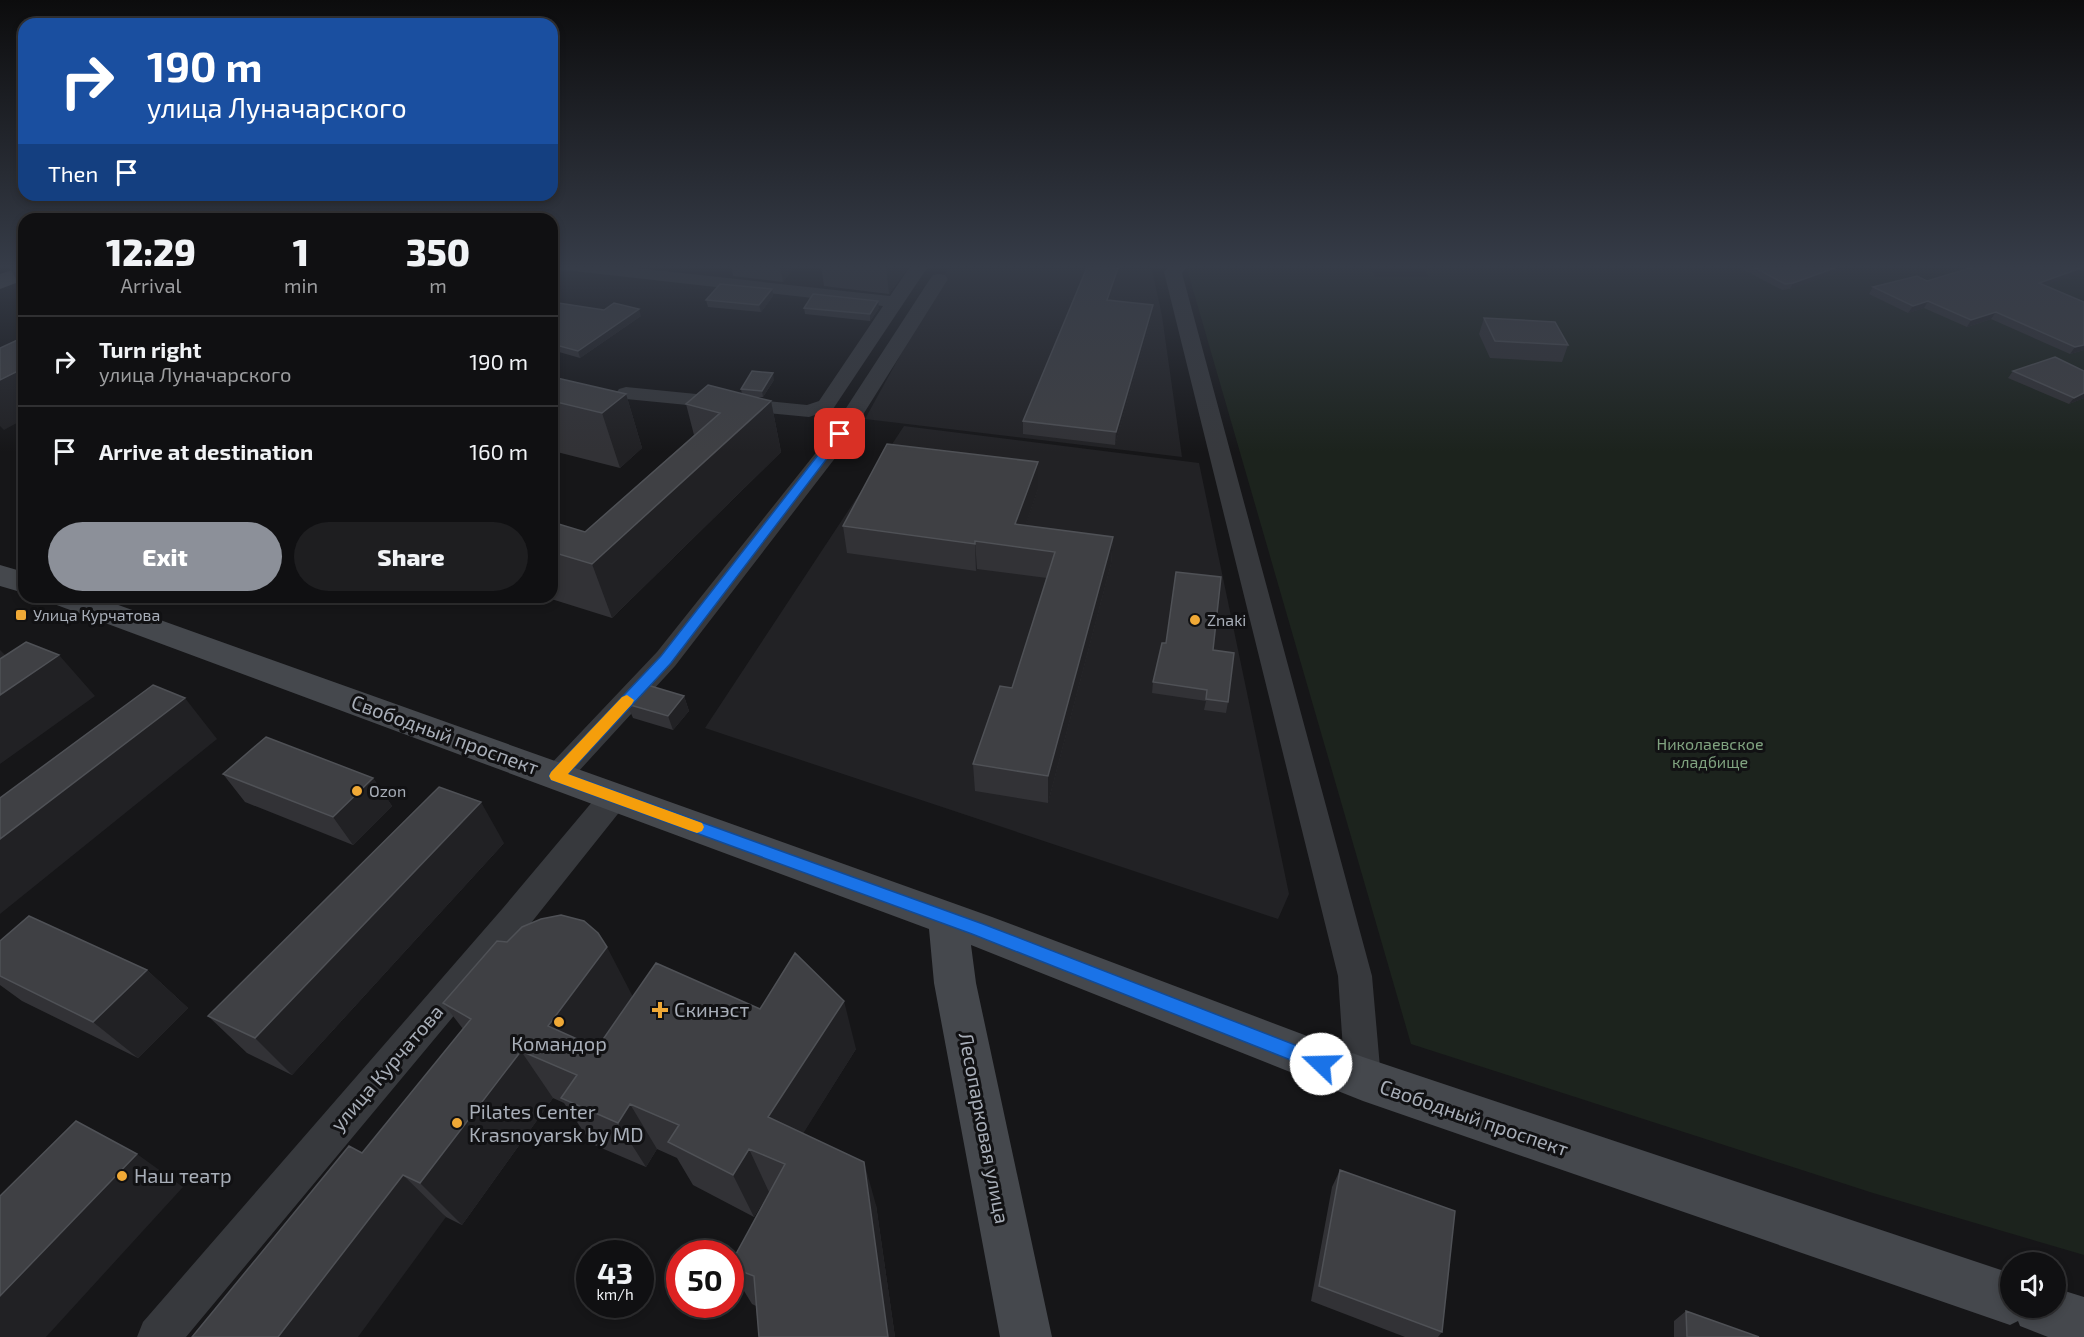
<!DOCTYPE html>
<meta charset="utf-8">
<style>
:root{--surface:#101012;--page:#1e1e20;--text:#f1f3f6;--muted:#9c9d9f;--line:#303032;--accent:#8c9099}
body{margin:0;font-family:"Exo 2",sans-serif;background:var(--page);color:var(--text);height:100vh;display:flex;flex-direction:column;font-size:22px;white-space:nowrap}
*{box-sizing:border-box;margin:0}
p{font-size:20px;color:var(--muted)}
.icon{flex:none;width:33px;height:33px;fill:none;stroke:currentColor;stroke-width:2;stroke-linecap:round;stroke-linejoin:round}
.map{position:relative;flex:1;overflow:hidden}
.details{position:absolute;left:18px;top:213px;width:540px;height:390px;display:flex;flex-direction:column;background:var(--surface);border-radius:18px;box-shadow:0 3px 9px #0003,0 0 0 2px var(--line)}
.details>*{flex:none}
.top-card{position:absolute;left:18px;top:18px;width:540px;height:183px;border-radius:18px;box-shadow:0 3px 9px #0003,0 0 0 2px var(--line);background:#1a4fa0;color:#fff;overflow:hidden}
.buttons{position:absolute;left:2000px;top:1252px;display:grid;gap:12px}
.buttons a{display:grid;place-items:center;width:66px;height:66px;border-radius:50%;background:var(--surface);box-shadow:0 3px 9px #0003,0 0 0 2px var(--line);font-size:30px}
.speed{position:absolute;left:576px;top:1240px;display:flex;gap:12px;font-size:30px;font-weight:700;text-align:center}
.speed>*{display:grid;place-content:center;width:78px;height:78px;border-radius:50%;background:var(--surface);box-shadow:0 3px 9px #0003,0 0 0 2px var(--line);line-height:1}
.speed small{font-size:15px;font-weight:400}
.speed .limit{border:9px solid #d22;background:#fff;color:#111}
.pin{position:absolute;display:grid;place-items:center;width:51px;height:51px;color:#fff;margin:-26px;border-radius:12px;box-shadow:0 3px 9px #0006}
.me{position:absolute;width:66px;margin:-33px;rotate:291deg;stroke-linejoin:round;filter:drop-shadow(0 0 4px #0008)}
.turn{display:flex;align-items:center;gap:21px;height:126px;padding:0 30px;font-size:27px}
.turn .icon{width:78px;height:78px;stroke-width:2.5}
.turn b{display:block;font-size:42px;line-height:51px}
.then{display:flex;align-items:center;height:57px;padding:0 30px;background:#0003;gap:12px;font-size:22px}
.eta{display:flex;justify-content:space-evenly;align-items:center;height:102px;text-align:center}
.eta b{font-size:36px;font-weight:800;line-height:42px}
.cta{display:flex;gap:12px;margin-top:auto;padding:12px 30px}
.cta a{flex:1;height:69px;border-radius:36px;background:var(--accent);color:#fff;font-size:24px;font-weight:800;line-height:69px;text-align:center}
.cta a+a{background:var(--page);color:var(--text)}
ul{padding:0;list-style:none}
li{display:flex;align-items:center;gap:18px;height:90px;padding:0 30px;border-top:2px solid var(--line)}
li div{flex:1}
li b{display:block;font-size:22px}
li em{font-style:normal}
.map>svg:first-child{display:block}
.built{fill:#222225}
.green{fill:#1c231d}
.lines{fill:none;stroke-linecap:round;stroke-linejoin:round}
.minor{fill:#37393d;fill-rule:evenodd}
.secondary{fill:#45484d;fill-rule:evenodd}
.primary{fill:#53565c;fill-rule:evenodd}
.wall{fill:#323236}
.shaded-wall{fill:#212124}
.building{fill:#3f4044;stroke:#4f5156;stroke-width:1.5}
.route{fill:#1a73e8;stroke:#114b97;stroke-width:1.5}
.slow{fill:#f59e0b}
.poi-dot{fill:#f0a936;stroke:#111113;stroke-width:2}
.labels{text-anchor:middle;stroke-width:6;stroke-linejoin:round;paint-order:stroke}
.poi-label{font-size:16px;fill:#a8aeb8;stroke:#111113;text-anchor:start}
.park-label{font-size:16px;fill:#80a380;stroke:#111113}
.near-street-label{font-size:20px;fill:#a8aeb8;stroke:#111113}
.near-poi-label{font-size:20px;fill:#a8aeb8;stroke:#111113;text-anchor:start}
</style>
<div class="map">
<svg width="2084" height="1337" viewBox="0 0 2084 1337">
<rect width="100%" height="100%" fill="#161618"/>
<path class="built" d="M 950,265 L 1151,265 L 1162,316 L 1182,457 L 865,419 Z
M 904,426 L 1199,463 L 1289,894 L 1278,919 L 705,728 Z"/>
<path class="green" d="M 1205,265 L 1369,265 L 1375,277 L 1428,277 L 1422,266 L 1446,265 L 2084,265 L 2084,1255 L 1873,1193 L 1411,1044 L 1187,269 Z"/>
<g class="lines">
<path class="minor" d="M 556,265 L 609,265 L 890,296 L 911,265 L 929,265 L 833,409 L 809,417 L 626,399 L 619,397 L 616,393 L 619,389 L 626,387 L 807,405 L 819,401 L 883,306 L 565,270 L 559,269 Z
M 1170,265 L 1188,265 L 1182,273 L 1372,976 L 1381,1079 L 1376,1092 L 1363,1097 L 1350,1092 L 1345,1079 L 1338,976 L 1164,272 Z
M 939,274 L 945,275 L 948,279 L 839,453 L 675,666 L 567,784 L 557,787 L 547,784 L 542,776 L 547,768 L 657,652 L 822,445 L 930,279 L 933,275 Z
M 614,785 L 625,789 L 629,797 L 625,805 L 527,928 L 186,1337 L 137,1337 L 143,1322 L 503,908 L 603,789 Z"/>
<path class="secondary" d="M 0,565 L 24,572 L 24,593 L 0,586 Z
M 50,597 L 96,597 L 992,917 L 1363,1057 L 2010,1273 L 2010,1308 L 2055,1308 L 2055,1288 L 2084,1297 L 2084,1337 L 2048,1337 L 2020,1326 L 2018,1321 L 2010,1325 L 1363,1101 L 971,945 L 976,983 L 1052,1337 L 1000,1337 L 934,983 L 929,929 L 54,604 Z"/>
<path class="primary" d="M 24,266 L 24,280 L 0,289 L 0,274 Z"/>
</g>
<path class="wall" d="M 24,265 L 24,291 L 8,266 Z
M 731,265 L 792,265 L 792,270 L 783,282 L 733,276 Z
M 821,265 L 910,265 L 889,294 L 824,286 Z
M 1123,265 L 1110,301 L 1152,317 L 1115,445 L 1023,434 L 1023,421 Z
M 1735,265 L 1857,265 L 1790,289 L 1782,290 Z
M 1927,281 L 2045,286 L 2084,350 L 2070,354 L 1991,319 L 1967,327 L 1924,308 L 1908,313 L 1869,294 L 1873,287 Z
M 772,289 L 773,296 L 761,312 L 708,307 L 706,300 Z
M 552,302 L 641,316 L 580,358 L 552,350 Z
M 804,308 L 879,308 L 870,321 L 805,314 Z
M 1484,318 L 1568,345 L 1562,362 L 1490,358 L 1479,334 Z
M 2013,371 L 2084,398 L 2069,404 L 2008,378 Z
M 774,380 L 763,397 L 754,397 L 771,401 L 781,452 L 612,618 L 545,597 L 552,597 L 552,522 L 585,532 L 694,435 L 686,404 L 742,394 L 741,389 Z
M 552,382 L 626,394 L 642,448 L 620,468 L 553,451 Z
M 1038,489 L 1025,526 L 1113,537 L 1111,564 L 1048,803 L 975,791 L 973,764 L 1012,688 L 1047,578 L 977,569 L 976,571 L 847,553 L 843,526 Z
M 1213,650 L 1228,702 L 1226,713 L 1204,710 L 1206,701 L 1152,693 L 1153,682 Z
M 684,696 L 689,711 L 673,730 L 633,718 L 627,704 Z
M 223,774 L 373,778 L 392,806 L 353,845 L 245,802 Z
M 504,843 L 292,1075 L 247,1053 L 208,1016 Z
M 0,941 L 147,970 L 188,1008 L 138,1058 L 22,1001 L 0,985 Z
M 443,1003 L 596,1048 L 760,1009 L 856,1049 L 803,1133 L 876,1205 L 895,1337 L 759,1337 L 756,1306 L 752,1304 L 730,1268 L 730,1265 L 770,1192 L 769,1192 L 754,1217 L 693,1185 L 677,1158 L 657,1149 L 646,1167 L 592,1144 L 564,1103 L 553,1098 L 462,1225 L 446,1217 L 362,1153 L 463,1029 Z
M 1340,1170 L 1442,1332 L 1438,1337 L 1405,1337 L 1311,1301 L 1332,1187 Z
M 1686,1311 L 1759,1337 L 1674,1337 L 1674,1321 Z"/>
<path class="shaded-wall" d="M 780,265 L 792,265 L 792,270 L 783,282 Z
M 886,265 L 910,265 L 889,294 Z
M 1119,265 L 1123,265 L 1106,312 L 1107,300 Z
M 1685,265 L 1704,265 L 1683,270 Z
M 1843,265 L 1857,265 L 1790,289 L 1793,283 Z
M 2084,267 L 2084,272 L 2034,290 L 2039,283 Z
M 772,289 L 773,296 L 761,312 L 759,305 Z
M 878,301 L 879,308 L 870,321 L 870,314 Z
M 1928,301 L 1924,308 L 1908,313 L 1913,306 Z
M 1153,305 L 1152,317 L 1115,445 L 1116,432 Z
M 639,309 L 641,316 L 580,358 L 578,351 Z
M 1996,312 L 1991,319 L 1967,327 L 1971,320 Z
M 2084,345 L 2084,350 L 2070,354 L 2075,347 Z
M 24,368 L 24,419 L 4,430 L 0,426 L 0,380 Z
M 773,373 L 774,380 L 763,397 L 762,391 Z
M 2084,393 L 2084,398 L 2069,404 L 2074,398 Z
M 626,394 L 642,448 L 620,468 L 602,413 Z
M 771,401 L 781,452 L 612,618 L 592,564 Z
M 1038,462 L 1038,489 L 1018,547 L 1015,524 Z
M 1113,537 L 1111,564 L 1048,803 L 1048,776 Z
M 975,541 L 977,569 L 976,571 L 975,544 Z
M 0,650 L 9,659 L 0,665 Z
M 59,655 L 95,696 L 0,764 L 0,695 Z
M 684,696 L 689,711 L 673,730 L 668,716 Z
M 185,698 L 217,739 L 0,914 L 0,839 Z
M 373,778 L 392,806 L 353,845 L 333,817 Z
M 481,802 L 504,843 L 292,1075 L 255,1038 Z
M 607,947 L 633,997 L 578,1073 L 548,1026 Z
M 147,970 L 188,1008 L 138,1058 L 93,1022 Z
M 844,1001 L 856,1049 L 786,1161 L 768,1117 Z
M 521,1051 L 553,1098 L 462,1225 L 420,1183 Z
M 630,1104 L 657,1149 L 646,1167 L 618,1123 Z
M 749,1149 L 769,1192 L 754,1217 L 733,1175 Z
M 137,1154 L 183,1187 L 46,1337 L 0,1337 L 0,1296 Z
M 864,1162 L 876,1205 L 895,1337 L 888,1337 Z
M 403,1175 L 446,1217 L 358,1337 L 278,1337 Z"/>
<path class="building" d="M 11,265 L 24,265 L 24,271 L 8,266 Z
M 1088,265 L 1119,265 L 1107,300 L 1153,305 L 1116,432 L 1023,421 Z
M 1750,265 L 1843,265 L 1793,283 L 1785,284 Z
M 1980,265 L 2084,265 L 2084,267 L 2039,283 L 2084,302 L 2084,345 L 2075,347 L 1996,312 L 1971,320 L 1928,301 L 1913,306 L 1873,287 L 1917,276 L 1927,281 Z
M 720,284 L 772,289 L 759,305 L 706,300 Z
M 813,294 L 878,301 L 870,314 L 804,308 Z
M 552,302 L 604,310 L 614,303 L 639,309 L 578,351 L 552,344 Z
M 1484,318 L 1555,322 L 1568,345 L 1495,341 Z
M 24,337 L 24,368 L 0,380 L 0,348 Z
M 2055,357 L 2084,371 L 2084,393 L 2074,398 L 2013,371 Z
M 752,371 L 773,373 L 762,391 L 741,389 Z
M 557,378 L 626,394 L 602,413 L 552,401 L 552,382 Z
M 708,385 L 771,401 L 592,564 L 552,552 L 552,522 L 585,532 L 720,413 L 686,404 Z
M 887,444 L 1038,462 L 1015,524 L 1113,537 L 1048,776 L 973,764 L 1000,686 L 1012,688 L 1055,552 L 975,541 L 975,544 L 843,526 Z
M 1176,572 L 1221,577 L 1213,650 L 1234,653 L 1228,702 L 1206,699 L 1207,690 L 1153,682 L 1162,643 L 1166,643 Z
M 26,642 L 59,655 L 0,695 L 0,659 Z
M 644,684 L 684,696 L 668,716 L 627,704 Z
M 153,685 L 185,698 L 0,839 L 0,798 Z
M 266,737 L 373,778 L 333,817 L 223,774 Z
M 439,787 L 481,802 L 255,1038 L 208,1016 Z
M 561,915 L 584,921 L 598,933 L 607,947 L 548,1026 L 597,1048 L 656,963 L 760,1009 L 795,953 L 844,1001 L 768,1117 L 864,1162 L 888,1337 L 759,1337 L 754,1276 L 730,1267 L 730,1265 L 785,1164 L 749,1149 L 733,1175 L 668,1142 L 679,1125 L 630,1104 L 618,1123 L 561,1098 L 577,1075 L 521,1051 L 420,1183 L 403,1175 L 278,1337 L 192,1337 L 349,1146 L 362,1153 L 471,1019 L 443,1003 L 497,941 L 507,942 L 522,927 L 541,919 Z
M 29,916 L 147,970 L 93,1022 L 0,976 L 0,941 Z
M 76,1121 L 137,1154 L 0,1296 L 0,1196 Z
M 1340,1170 L 1455,1211 L 1442,1332 L 1319,1286 Z
M 1686,1311 L 1759,1337 L 1687,1337 Z"/>
<linearGradient id="sky" x2="0" y2="1"><stop stop-color="#0c0c0d"/><stop offset="0.59" stop-color="#363c48"/><stop offset="1" stop-color="#363c48" stop-opacity="0"/></linearGradient>
<rect width="2084" height="452" fill="url(#sky)"/>
<path class="route" d="M 840,431 L 844,432 L 844,436 L 671,663 L 568,774 L 983,924 L 1321,1055 L 1327,1057 L 1330,1064 L 1327,1070 L 1321,1072 L 972,934 L 551,780 L 549,776 L 551,772 L 661,656 L 836,432 Z"/>
<path class="slow" d="M 627,695 L 634,700 L 632,704 L 568,774 L 702,823 L 704,827 L 702,831 L 697,833 L 691,831 L 551,780 L 549,776 L 551,772 L 622,697 Z"/>
<g class="poi-dot">
<rect x="15" y="609" width="12" height="12" rx="3"/>
<circle cx="1195" cy="620" r="6"/>
<circle cx="357" cy="791" r="6"/>
<path d="M657 1001h6v6h6v6h-6v6h-6v-6h-6v-6h6z"/>
<circle cx="559" cy="1022" r="6"/>
<circle cx="457" cy="1123" r="6"/>
<circle cx="122" cy="1176" r="6"/>
</g>
<g class="labels">
<g class="poi-label">
<text x="33" y="621">Улица Курчатова</text>
<text x="1207" y="626">Znaki</text>
<text x="369" y="797">Ozon</text>
</g>
<g class="park-label">
<text x="1710" y="750">Николаевское<tspan x="1710" dy="18">кладбище</tspan></text>
</g>
<g class="near-street-label">
<text transform="translate(445 735) rotate(20)" y="7">Свободный проспект</text>
<text transform="translate(387 1068) rotate(-49)" y="7">улица Курчатова</text>
<text transform="translate(1474 1118) rotate(19)" y="7">Свободный проспект</text>
<text transform="translate(984 1128) rotate(79)" y="7">Лесопарковая улица</text>
</g>
<g class="near-poi-label">
<text x="674" y="1017">Скинэст</text>
<text x="559" y="1051" text-anchor="middle">Командор</text>
<text x="469" y="1119">Pilates Center<tspan x="469" dy="23">Krasnoyarsk by MD</tspan></text>
<text x="134" y="1183">Наш театр</text>
</g>
</g>
</svg>
<div class="buttons">
<a><svg class="icon" aria-label="sound" viewBox="0 0 24 24"><path d="M4 9h4l5-4v14l-5-4H4zM17 9q2 3 0 6"/></svg></a>
</div>
<div class="speed"><div>43<small>km/h</small></div><div class="limit">50</div></div>
<div class="pin" style="left:840px;top:434px;background:#d93025"><svg class="icon" aria-label="arrive" viewBox="0 0 24 24"><path d="M6 21V4h12l-3 4 3 4H6"/></svg></div>
<svg class="me" style="left:1321px;top:1064px" viewBox="-20 -20 40 40"><circle r="19" fill="#fff"/><path d="M0-13L10 11 0 6-10 11z" fill="#1a73e8"/></svg>
<div class="top-card">
<div class="turn"><svg class="icon" aria-label="right" viewBox="0 0 24 24"><path d="M7 20v-9h11M14 6l5 5-5 5"/></svg><div><b>190 m</b>улица Луначарского</div></div>
<div class="then">Then<svg class="icon" aria-label="arrive" viewBox="0 0 24 24"><path d="M6 21V4h12l-3 4 3 4H6"/></svg></div>
</div>
<section class="details">
<div class="eta">
<div><b>12:29</b><p>Arrival</p></div>
<div><b>1</b><p>min</p></div>
<div><b>350</b><p>m</p></div>
</div>
<ul>
<li><svg class="icon" aria-label="right" viewBox="0 0 24 24"><path d="M7 20v-9h11M14 6l5 5-5 5"/></svg><div><b>Turn right</b><p>улица Луначарского</p></div><em>190 m</em></li>
<li><svg class="icon" aria-label="arrive" viewBox="0 0 24 24"><path d="M6 21V4h12l-3 4 3 4H6"/></svg><div><b>Arrive at destination</b></div><em>160 m</em></li>
</ul>
<div class="cta"><a>Exit</a><a>Share</a></div>
</section>
</div>
